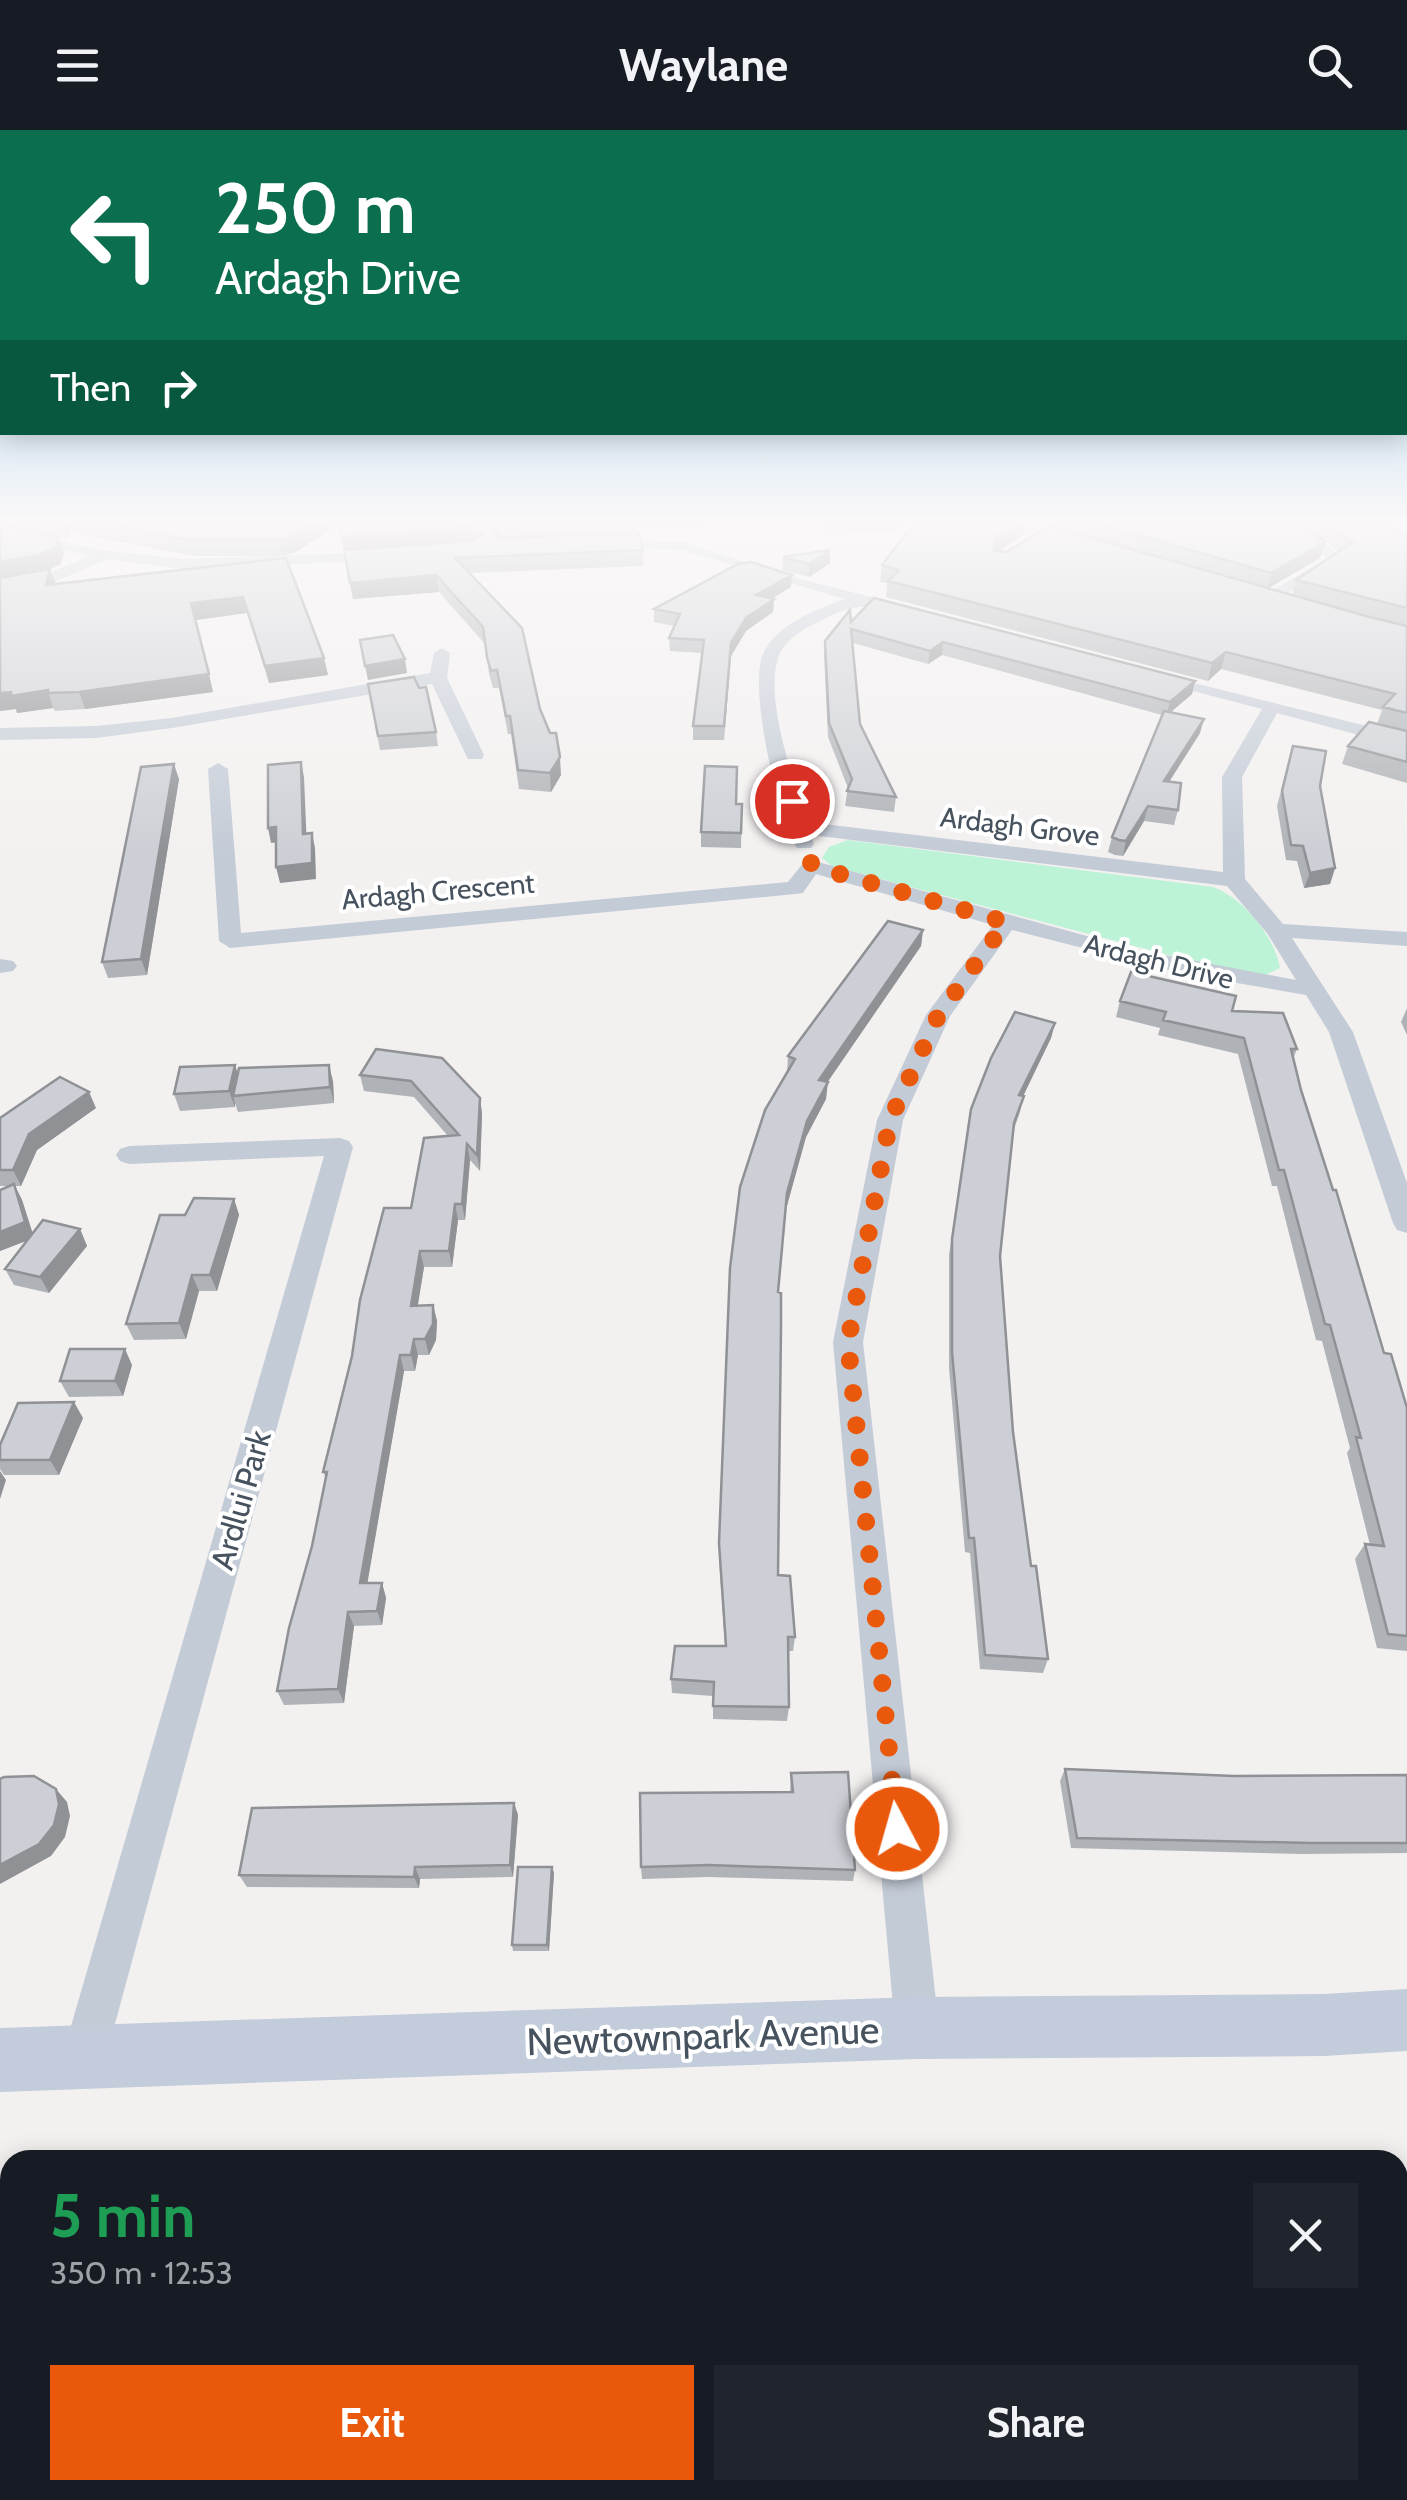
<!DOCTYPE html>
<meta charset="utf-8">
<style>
:root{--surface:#171b24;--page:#20242c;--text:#f1f3f6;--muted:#9ea1a6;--accent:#ea580c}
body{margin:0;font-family:Cabin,sans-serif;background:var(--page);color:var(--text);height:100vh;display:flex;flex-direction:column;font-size:38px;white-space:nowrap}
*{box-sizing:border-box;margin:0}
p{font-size:32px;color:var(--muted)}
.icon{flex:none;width:55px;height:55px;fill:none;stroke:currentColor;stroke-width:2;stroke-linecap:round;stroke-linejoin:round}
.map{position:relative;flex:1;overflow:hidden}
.panel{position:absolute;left:0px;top:2020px;width:1408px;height:350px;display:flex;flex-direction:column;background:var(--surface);border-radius:30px 30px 0 0;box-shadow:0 5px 25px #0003}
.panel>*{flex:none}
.hud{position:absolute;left:0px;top:0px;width:1408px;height:305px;box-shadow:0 5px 25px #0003;background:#0b6e4f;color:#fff;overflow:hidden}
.pin{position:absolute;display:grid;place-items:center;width:85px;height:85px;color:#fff;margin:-42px;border:5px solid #fff;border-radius:50%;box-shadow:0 2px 10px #0007}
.me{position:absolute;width:110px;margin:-55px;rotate:354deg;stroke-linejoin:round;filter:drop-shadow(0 0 8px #0008)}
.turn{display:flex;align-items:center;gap:35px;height:210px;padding:0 50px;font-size:45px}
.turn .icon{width:130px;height:130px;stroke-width:2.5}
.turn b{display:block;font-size:70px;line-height:85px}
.then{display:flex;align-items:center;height:95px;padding:0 50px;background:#0003;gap:20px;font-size:38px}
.round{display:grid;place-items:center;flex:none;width:105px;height:105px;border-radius:0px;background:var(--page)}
.headline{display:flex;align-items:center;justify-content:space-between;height:170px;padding:0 50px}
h1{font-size:60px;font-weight:700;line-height:75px;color:#1e9e55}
.action{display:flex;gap:20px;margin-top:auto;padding:20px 50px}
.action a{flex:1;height:115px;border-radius:0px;background:var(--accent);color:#fff;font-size:40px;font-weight:700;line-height:115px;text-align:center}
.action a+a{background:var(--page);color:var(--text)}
header{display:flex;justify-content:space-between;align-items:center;height:130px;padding:0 50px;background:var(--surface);font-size:45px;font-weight:700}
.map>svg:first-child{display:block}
.green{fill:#bcf3d6}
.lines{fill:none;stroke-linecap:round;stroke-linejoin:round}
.street{fill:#c3cbd6;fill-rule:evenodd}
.secondary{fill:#c2ccda;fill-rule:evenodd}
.wall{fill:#afb2b7}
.shaded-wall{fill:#8f9195}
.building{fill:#cccfd5;stroke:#8f9195;stroke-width:2.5}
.route{stroke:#ea580c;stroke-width:18;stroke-dasharray:0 32.4}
.labels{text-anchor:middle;stroke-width:8;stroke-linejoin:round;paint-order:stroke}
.far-street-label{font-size:28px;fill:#47525f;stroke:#fff}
.street-label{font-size:32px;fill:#47525f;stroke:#fff}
.near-street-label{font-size:38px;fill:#47525f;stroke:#fff}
</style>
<header><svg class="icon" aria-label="menu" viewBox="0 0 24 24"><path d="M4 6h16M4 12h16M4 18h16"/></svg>Waylane<svg class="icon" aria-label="search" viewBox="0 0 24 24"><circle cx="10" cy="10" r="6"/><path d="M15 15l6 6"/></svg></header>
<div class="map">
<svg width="1407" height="2370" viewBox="0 0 1407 2370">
<rect width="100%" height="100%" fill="#f3f0f0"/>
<path class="green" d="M 848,710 L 1213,757 C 1243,768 1275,807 1280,838 L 1263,846 L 1233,842 L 832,736 L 822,728 L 829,717 Z"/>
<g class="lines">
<path class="street" d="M 998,393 L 1024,393 L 1087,412 L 1080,416 Z
M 1275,393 L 1299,395 L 1344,428 L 1271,473 L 1263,468 L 1265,465 L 1327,428 Z
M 0,396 L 94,419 L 182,429 L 386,422 L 393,426 L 386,430 L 182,439 L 108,429 L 54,452 L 0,462 L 0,452 L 45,445 L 89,426 L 0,404 Z
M 604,409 L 683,412 L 785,445 L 914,478 L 916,481 L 908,486 C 866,475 860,471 820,491 C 805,498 786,509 779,525 C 763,568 794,650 807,692 L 1223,742 L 1222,647 L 1262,579 L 1150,550 L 1150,542 L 1407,606 L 1407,618 L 1277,583 L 1242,647 L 1245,749 L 1283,794 L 1407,802 L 1407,816 L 1292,808 L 1353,902 L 1407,1053 L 1407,1103 L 1397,1100 L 1393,1093 L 1329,902 L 1306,865 L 1185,844 L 1012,800 L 950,886 L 903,990 L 863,1212 L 939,1898 L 933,1914 L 917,1920 L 901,1914 L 895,1898 L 833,1212 L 877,990 L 926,885 L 993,795 L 816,744 L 803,763 L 795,764 L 230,818 L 219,811 L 208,639 L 218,633 L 228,639 L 241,803 L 788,752 L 804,732 L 811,730 L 1134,819 L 1296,850 L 1267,803 L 1227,756 L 811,705 L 814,714 L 811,718 L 797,718 C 778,685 748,559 763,524 C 777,493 815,481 844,469 L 682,420 L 599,416 L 597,413 Z
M 442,518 L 450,523 L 447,548 L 484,625 L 482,629 L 468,629 L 466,625 L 432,554 L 172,598 L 96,608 L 0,610 L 0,598 L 96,596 L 172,588 L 430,543 L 434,523 Z
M 0,829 L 13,831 L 17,836 L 13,841 L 0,843 Z
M 340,1008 L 349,1011 L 353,1017 L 106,1927 L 100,1943 L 84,1949 L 68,1943 L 62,1927 L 324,1026 L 129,1034 L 120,1031 L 116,1025 L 120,1019 L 129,1016 Z"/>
<path class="secondary" d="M 1407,1859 L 1407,1921 L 1324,1926 L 917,1929 L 0,1962 L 0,1898 L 917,1867 L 1324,1864 Z"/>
</g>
<path class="wall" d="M 0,393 L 710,393 L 709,399 L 636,398 L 643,420 L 643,436 L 470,443 L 540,579 L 561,645 L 551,662 L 519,659 L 511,604 L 508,604 L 499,558 L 493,558 L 489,544 L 485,514 L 439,462 L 353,469 L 339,394 L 294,423 L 282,426 L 193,426 L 70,402 L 68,408 Z
M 824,393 L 904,393 L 894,401 L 824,400 Z
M 1038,393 L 1298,393 L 1325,412 L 1320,428 L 1268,458 L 1292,465 L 1296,450 L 1339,422 L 1302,393 L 1388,393 L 1407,407 L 1407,653 L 1342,634 L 1348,616 L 1377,594 L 1382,580 L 1221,539 L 1208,551 L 886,467 L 887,453 L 880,452 L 882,435 L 1023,405 L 998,421 L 1006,422 L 1049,397 Z
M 59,408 L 64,423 L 61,434 L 48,440 L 55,454 L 286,428 L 324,528 L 328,545 L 269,553 L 247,483 L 196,490 L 213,562 L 85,579 L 55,581 L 53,578 L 17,583 L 16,579 L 0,581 Z
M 830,420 L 830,433 L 809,447 L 782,440 L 783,427 Z
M 791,457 L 771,469 L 774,469 L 773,482 L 746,501 L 731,526 L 724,610 L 693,610 L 693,596 L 702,523 L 670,521 L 669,508 L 675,496 L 654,492 L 654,479 Z
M 851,492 L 1195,551 L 1192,564 L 1171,582 L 1200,603 L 1169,652 L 1178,680 L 1174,695 L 1144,691 L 1123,726 L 1115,725 L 1108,722 L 1112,707 L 1162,585 L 942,525 L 928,534 L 853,513 L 860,594 L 896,667 L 894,682 L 845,676 L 848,658 L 828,607 L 824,525 L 825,511 Z
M 368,554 L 436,602 L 438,616 L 380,620 Z
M 1293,616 L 1320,656 L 1335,738 L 1330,754 L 1304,758 L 1297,731 L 1286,730 L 1277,676 Z
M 179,649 L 147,845 L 108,848 L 102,832 Z
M 742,674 L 741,718 L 701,717 L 701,702 Z
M 923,800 L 921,816 L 827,952 L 826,969 L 806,1007 L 786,1079 L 778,1162 L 778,1445 L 795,1507 L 793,1521 L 788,1521 L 789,1577 L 787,1591 L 713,1589 L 713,1566 L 672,1563 L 671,1549 L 725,1516 L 719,1428 L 730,1138 L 787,943 L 788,926 Z
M 1120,871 L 1232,881 L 1297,919 L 1293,929 L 1301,960 L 1384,1223 L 1407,1278 L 1407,1521 L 1377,1518 L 1355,1429 L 1365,1414 L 1370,1415 L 1347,1323 L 1350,1318 L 1322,1211 L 1316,1210 L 1277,1056 L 1272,1056 L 1238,924 L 1158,905 L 1160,898 L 1116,887 Z
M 1407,878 L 1407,905 L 1401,892 Z
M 1055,893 L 1051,908 L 1023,966 L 1020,982 L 1013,1002 L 1000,1126 L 1013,1302 L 1031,1436 L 1048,1529 L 1043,1543 L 980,1539 L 970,1423 L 965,1422 L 949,1238 L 949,1125 L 968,995 Z
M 376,919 L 480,968 L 482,984 L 480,1041 L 470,1030 L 465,1090 L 458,1090 L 452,1137 L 424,1137 L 418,1175 L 433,1175 L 437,1191 L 436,1210 L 429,1225 L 418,1225 L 415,1241 L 404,1241 L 367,1453 L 382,1453 L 386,1468 L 382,1495 L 354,1496 L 344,1573 L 284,1575 L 277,1561 L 312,1416 L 326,1348 L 323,1342 L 411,1078 L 448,1006 L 414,967 L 364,961 L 360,945 Z
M 235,935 L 238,944 L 333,951 L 334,973 L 238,982 L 235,973 L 235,977 L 180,981 L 174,964 Z
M 96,978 L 37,1020 L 21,1056 L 15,1056 L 22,1070 L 33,1104 L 80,1099 L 87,1116 L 49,1163 L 14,1155 L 5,1139 L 28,1110 L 0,1121 L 0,1060 L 10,1056 L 0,1056 L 0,988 Z
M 234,1069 L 239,1085 L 217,1161 L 199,1161 L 186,1209 L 134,1210 L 126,1194 L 185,1085 Z
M 132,1235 L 123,1266 L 69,1267 L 60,1251 Z
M 83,1288 L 59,1345 L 4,1345 L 0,1339 L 0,1315 Z
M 1065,1639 L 1234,1646 L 1407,1645 L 1407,1723 L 1302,1724 L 1071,1718 L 1060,1651 Z
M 791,1643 L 855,1740 L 853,1751 L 709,1747 L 642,1749 L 641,1737 L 790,1662 Z
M 514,1673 L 518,1685 L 513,1747 L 420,1749 L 419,1758 L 247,1757 L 239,1745 Z
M 552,1737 L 554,1743 L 549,1821 L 513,1821 L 512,1815 Z
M 1398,2057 L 1407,2057 L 1407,2167 L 1398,2167 Z"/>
<path class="shaded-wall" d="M 63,393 L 67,393 L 70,402 L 68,408 Z
M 313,393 L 340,393 L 294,423 L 282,426 L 279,410 Z
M 499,393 L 501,408 L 489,399 Z
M 894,393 L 904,393 L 894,401 Z
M 1020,393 L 1025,393 L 1023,405 L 992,425 L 994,409 Z
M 472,396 L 474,411 L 345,422 L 342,407 Z
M 59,408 L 64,423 L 61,434 L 44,441 L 0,449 L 0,432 Z
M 1325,412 L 1320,428 L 1267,459 L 1271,443 Z
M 830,420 L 830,433 L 809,447 L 809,434 Z
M 50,439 L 56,455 L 46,455 Z
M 436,445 L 439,462 L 353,469 L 350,453 Z
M 792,445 L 791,457 L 756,478 L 756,465 Z
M 243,467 L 247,483 L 196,490 L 213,562 L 85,579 L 79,562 L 191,473 Z
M 774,469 L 773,482 L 746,501 L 731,526 L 724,610 L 731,513 L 746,488 Z
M 943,512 L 942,525 L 928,534 L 930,521 Z
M 1226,522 L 1221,539 L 1208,551 L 1212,533 Z
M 324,528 L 328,545 L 269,553 L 265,536 Z
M 405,529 L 407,543 L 368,550 L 365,536 Z
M 1195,551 L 1192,564 L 1166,586 L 1170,572 Z
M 48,560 L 53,578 L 17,583 L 16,579 L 0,581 L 0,563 Z
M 1204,589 L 1200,603 L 1160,666 L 1164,651 Z
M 560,627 L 561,645 L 551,662 L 550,643 Z
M 301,632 L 304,647 L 307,719 L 303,704 Z
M 174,634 L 179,649 L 147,845 L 141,829 Z
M 1148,676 L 1144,691 L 1123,726 L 1126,711 Z
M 276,697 L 280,712 L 271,713 L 268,698 Z
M 312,703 L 315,718 L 316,749 L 280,753 L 276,737 Z
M 1335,738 L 1330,754 L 1304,758 L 1310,743 Z
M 923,800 L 921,816 L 818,966 L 819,950 Z
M 1055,893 L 1051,908 L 1016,981 L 1019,965 Z
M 235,935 L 240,951 L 233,966 L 235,973 L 235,977 L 229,961 Z
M 329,935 L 333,951 L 334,973 L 330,957 Z
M 828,952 L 826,969 L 806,1007 L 786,1079 L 787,1063 L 807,991 Z
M 89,962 L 96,978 L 37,1020 L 21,1056 L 13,1040 L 29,1004 Z
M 480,968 L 482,984 L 480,1041 L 477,1025 Z
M 467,1014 L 470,1030 L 465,1090 L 462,1074 Z
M 14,1054 L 22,1070 L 34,1108 L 0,1121 L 0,1102 Z
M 234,1069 L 239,1085 L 217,1161 L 210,1145 Z
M 455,1074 L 458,1090 L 452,1137 L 449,1121 Z
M 80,1099 L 87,1116 L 49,1163 L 40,1147 Z
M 420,1121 L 424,1137 L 415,1191 L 411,1176 Z
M 192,1145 L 199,1161 L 186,1209 L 179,1193 Z
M 433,1175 L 437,1191 L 436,1210 L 429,1225 L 425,1209 Z
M 414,1209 L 418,1225 L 415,1241 L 411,1225 Z
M 125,1219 L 132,1235 L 123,1266 L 115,1251 Z
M 400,1225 L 404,1241 L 365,1467 L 360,1453 Z
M 74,1272 L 83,1288 L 59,1345 L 50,1330 Z
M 0,1341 L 6,1350 L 0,1369 Z
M 382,1453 L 386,1468 L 382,1495 L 377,1481 Z
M 348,1482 L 354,1496 L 344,1573 L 338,1559 Z
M 56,1659 L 67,1672 L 70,1686 L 65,1707 L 51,1726 L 0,1754 L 0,1735 Z
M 514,1673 L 518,1685 L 513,1747 L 510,1735 Z
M 415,1737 L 420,1749 L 419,1758 L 414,1747 Z
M 552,1737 L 554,1743 L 549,1821 L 547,1815 Z"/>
<path class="building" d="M 102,393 L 313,393 L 291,407 L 279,410 L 189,410 Z
M 339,393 L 498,393 L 489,399 L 500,408 L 639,403 L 643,420 L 455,428 L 522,498 L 540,579 L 550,603 L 556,603 L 560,627 L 550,643 L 518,640 L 510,586 L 506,586 L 497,540 L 491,541 L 487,527 L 483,497 L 436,445 L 350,453 L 344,420 L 472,411 L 483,405 L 472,396 L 342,407 Z
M 914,393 L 1020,393 L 994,409 L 994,421 L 1006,422 L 1049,396 L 1366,486 L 1407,496 L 1407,583 L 1383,577 L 1395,564 L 1226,522 L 1212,533 L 888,451 L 899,440 L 882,435 Z
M 1095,393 L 1298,393 L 1325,412 L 1271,443 Z
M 1327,393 L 1388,393 L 1407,407 L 1407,478 L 1296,450 L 1353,412 Z
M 0,394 L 59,408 L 56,418 L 39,425 L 0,432 Z
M 830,420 L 809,434 L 783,427 Z
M 286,428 L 324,528 L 265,536 L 243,467 L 191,473 L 209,544 L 79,562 L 48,563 L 48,560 L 11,566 L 11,562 L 0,563 L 0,448 L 50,439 L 46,455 Z
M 751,432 L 792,445 L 756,465 L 774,469 L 746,488 L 731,513 L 724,596 L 693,596 L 704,510 L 669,508 L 680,484 L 654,479 L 738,434 Z
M 874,468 L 1195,551 L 1170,572 L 943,512 L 930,521 L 851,499 L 860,594 L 896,667 L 847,661 L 852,649 L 829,593 L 825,511 L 850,480 L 851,492 Z
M 393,505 L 405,529 L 365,536 L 360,510 Z
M 414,547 L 419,558 L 426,557 L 436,602 L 378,606 L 368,554 Z
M 1164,581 L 1204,589 L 1164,651 L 1181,653 L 1178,680 L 1148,676 L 1126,711 L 1119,710 L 1112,707 Z
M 1369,592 L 1407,601 L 1407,632 L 1348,616 Z
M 1293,616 L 1326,621 L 1320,656 L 1335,738 L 1310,743 L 1303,716 L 1291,715 L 1282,661 Z
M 301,632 L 303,704 L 312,703 L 312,733 L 276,737 L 276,697 L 268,698 L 268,635 Z
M 174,634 L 141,829 L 102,832 L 141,637 Z
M 705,636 L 737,637 L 736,674 L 742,674 L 741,703 L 701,702 Z
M 888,791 L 923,800 L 819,950 L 828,952 L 807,991 L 787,1063 L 778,1162 L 781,1163 L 781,1196 L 778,1445 L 790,1446 L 795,1507 L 788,1507 L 789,1577 L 713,1576 L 714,1552 L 671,1549 L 675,1516 L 726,1516 L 719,1413 L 730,1138 L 740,1057 L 765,980 L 795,929 L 788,926 Z
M 1131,842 L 1236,866 L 1232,881 L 1283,883 L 1297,919 L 1291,919 L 1301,960 L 1333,1060 L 1336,1060 L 1384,1223 L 1391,1224 L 1407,1278 L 1407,1506 L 1388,1504 L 1365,1414 L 1384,1416 L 1356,1307 L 1361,1308 L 1330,1195 L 1325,1194 L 1284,1040 L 1279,1040 L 1244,908 L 1163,890 L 1166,882 L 1120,871 Z
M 1015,882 L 1055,893 L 1019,965 L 1024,966 L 1014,993 L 1000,1126 L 1013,1302 L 1031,1436 L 1036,1436 L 1048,1529 L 985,1525 L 974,1408 L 969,1408 L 952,1222 L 952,1109 L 971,979 L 991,928 Z
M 376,919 L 442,928 L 480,968 L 477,1025 L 467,1014 L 462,1074 L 455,1074 L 449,1121 L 420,1121 L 411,1176 L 433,1175 L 433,1194 L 425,1209 L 414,1209 L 411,1225 L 400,1225 L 360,1453 L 382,1453 L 377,1481 L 348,1482 L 338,1559 L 277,1561 L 289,1498 L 312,1416 L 327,1342 L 323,1342 L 352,1226 L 360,1170 L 384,1078 L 411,1078 L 424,1008 L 459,1005 L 411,951 L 360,945 Z
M 235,935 L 229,961 L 174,964 L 180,937 Z
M 329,935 L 330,957 L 233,966 L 239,938 Z
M 60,947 L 89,962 L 29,1004 L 13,1040 L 0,1040 L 0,988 Z
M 14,1054 L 25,1092 L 0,1102 L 0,1060 Z
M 194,1068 L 234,1069 L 210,1145 L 192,1145 L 179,1193 L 126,1194 L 160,1085 L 185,1085 Z
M 43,1090 L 80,1099 L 40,1147 L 5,1139 Z
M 70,1219 L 125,1219 L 115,1251 L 60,1251 Z
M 74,1272 L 50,1330 L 0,1330 L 0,1315 L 18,1273 Z
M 1065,1639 L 1234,1646 L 1407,1645 L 1407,1713 L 1311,1713 L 1077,1708 Z
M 848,1642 L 855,1740 L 709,1735 L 641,1737 L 640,1663 L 793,1662 L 791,1643 Z
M 34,1646 L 56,1659 L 59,1674 L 54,1695 L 39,1714 L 0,1735 L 0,1649 L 4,1647 Z
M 514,1673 L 510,1735 L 415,1737 L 414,1747 L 239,1745 L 252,1678 Z
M 518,1737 L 552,1737 L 547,1815 L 512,1815 Z
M 1398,2057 L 1407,2057 L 1407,2162 L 1398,2162 Z
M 10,2238 L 10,2357 L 0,2357 L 0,2239 Z"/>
<linearGradient id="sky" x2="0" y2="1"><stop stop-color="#81c0ec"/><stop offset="0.54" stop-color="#faf8f8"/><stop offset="1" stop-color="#faf8f8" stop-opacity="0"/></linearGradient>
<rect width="1407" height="725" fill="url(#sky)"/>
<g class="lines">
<path class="route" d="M 792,671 L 812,736 L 1006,792 L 938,886 L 890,990 L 848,1212 L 897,1699"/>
</g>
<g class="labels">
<g class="far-street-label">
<text transform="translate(1020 696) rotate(7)" y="10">Ardagh Grove</text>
<text transform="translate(438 761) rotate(-5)" y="10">Ardagh Crescent</text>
<text transform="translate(1159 831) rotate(14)" y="10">Ardagh Drive</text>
</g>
<g class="street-label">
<text transform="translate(241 1370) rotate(-74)" y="11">Ardlui Park</text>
</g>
<g class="near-street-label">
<text transform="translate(703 1906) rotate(-2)" y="13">Newtownpark Avenue</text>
</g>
</g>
</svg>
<div class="pin" style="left:792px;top:671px;background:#d93025"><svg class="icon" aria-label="arrive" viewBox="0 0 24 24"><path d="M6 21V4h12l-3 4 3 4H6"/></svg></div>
<svg class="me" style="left:897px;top:1699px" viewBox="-20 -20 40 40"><circle r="17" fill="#ea580c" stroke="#fff" stroke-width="3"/><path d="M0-11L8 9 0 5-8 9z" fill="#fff"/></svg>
<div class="hud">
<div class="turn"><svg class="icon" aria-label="left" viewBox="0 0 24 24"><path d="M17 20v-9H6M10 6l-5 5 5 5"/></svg><div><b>250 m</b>Ardagh Drive</div></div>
<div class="then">Then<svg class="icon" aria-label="right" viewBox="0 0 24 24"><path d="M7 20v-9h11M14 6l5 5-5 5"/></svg></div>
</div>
<section class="panel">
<div class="headline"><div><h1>5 min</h1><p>350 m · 12:53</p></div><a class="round"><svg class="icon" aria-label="close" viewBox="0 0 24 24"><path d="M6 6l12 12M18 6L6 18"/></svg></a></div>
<div class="action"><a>Exit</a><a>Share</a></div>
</section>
</div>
